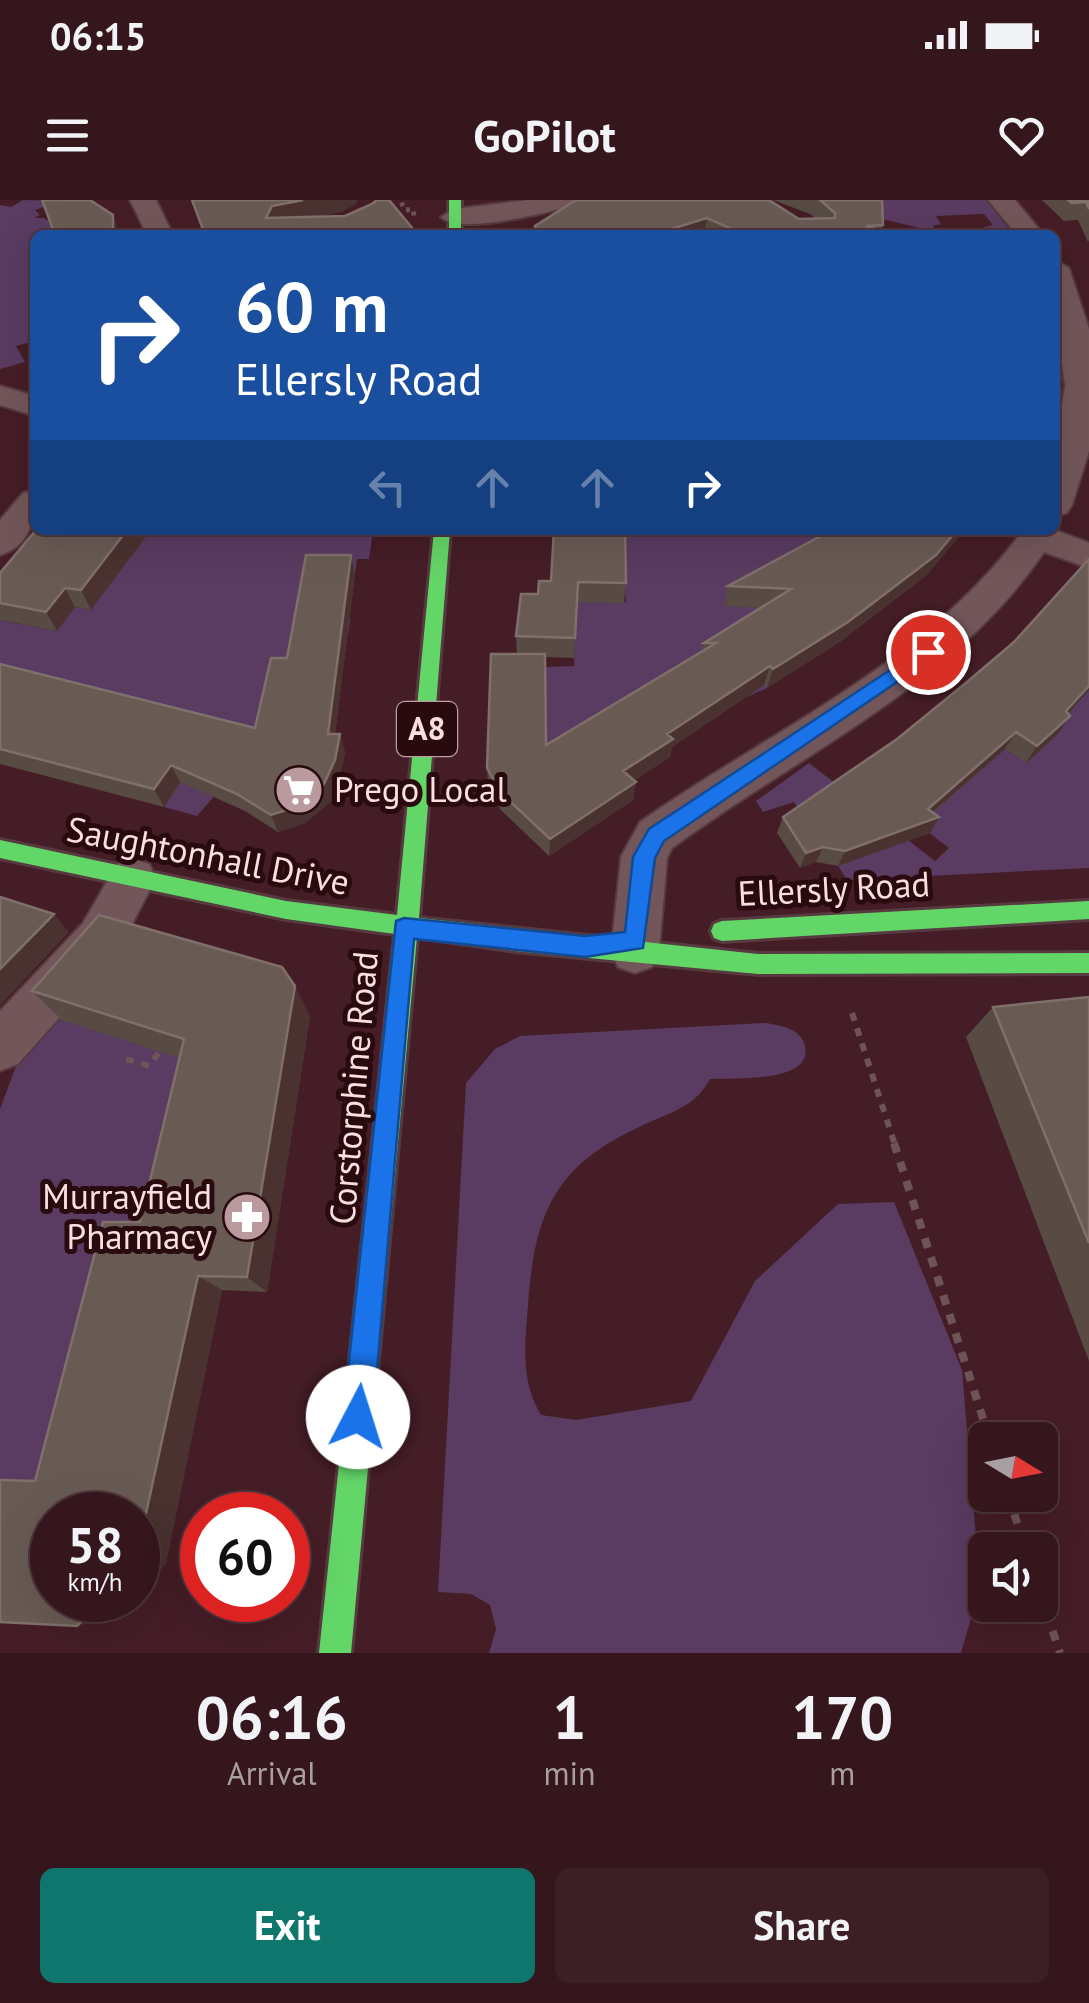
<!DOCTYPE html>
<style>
:root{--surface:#34161c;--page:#3c1f25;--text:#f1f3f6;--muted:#a99fa3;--line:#4e353b;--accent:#0f766e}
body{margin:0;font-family:"PT Sans",sans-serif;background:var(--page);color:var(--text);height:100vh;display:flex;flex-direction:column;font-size:38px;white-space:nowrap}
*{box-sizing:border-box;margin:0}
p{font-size:32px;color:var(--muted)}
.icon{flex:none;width:55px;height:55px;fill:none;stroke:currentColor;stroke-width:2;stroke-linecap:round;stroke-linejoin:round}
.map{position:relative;height:1453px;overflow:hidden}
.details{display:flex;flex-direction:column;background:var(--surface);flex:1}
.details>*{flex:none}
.guide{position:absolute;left:30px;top:30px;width:1030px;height:305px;border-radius:15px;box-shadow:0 10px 40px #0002,0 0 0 2px var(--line);background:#1a4fa0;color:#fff;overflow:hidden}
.needle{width:65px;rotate:100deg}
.tools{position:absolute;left:968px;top:1222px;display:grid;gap:20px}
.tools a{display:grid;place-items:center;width:90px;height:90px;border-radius:15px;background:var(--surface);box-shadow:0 10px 40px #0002,0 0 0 2px var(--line);font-size:50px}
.speed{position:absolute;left:30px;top:1292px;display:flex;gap:20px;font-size:50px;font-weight:700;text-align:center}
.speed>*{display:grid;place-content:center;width:130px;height:130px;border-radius:50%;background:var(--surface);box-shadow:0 10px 40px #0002,0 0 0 2px var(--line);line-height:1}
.speed small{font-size:25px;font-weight:400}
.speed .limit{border:15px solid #d22;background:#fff;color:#111}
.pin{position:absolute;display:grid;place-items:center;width:85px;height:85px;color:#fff;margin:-42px;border:5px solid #fff;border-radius:50%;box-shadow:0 2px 10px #0007}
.me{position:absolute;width:110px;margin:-55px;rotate:5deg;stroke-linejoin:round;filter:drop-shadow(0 0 8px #0008)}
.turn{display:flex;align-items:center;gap:35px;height:210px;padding:0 40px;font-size:45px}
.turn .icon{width:130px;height:130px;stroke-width:2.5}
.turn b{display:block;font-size:70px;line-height:85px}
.lanes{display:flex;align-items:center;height:95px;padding:0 40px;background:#0003;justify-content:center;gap:50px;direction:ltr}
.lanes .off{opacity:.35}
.eta{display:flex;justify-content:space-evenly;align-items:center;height:170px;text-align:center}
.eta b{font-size:60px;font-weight:700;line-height:70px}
.button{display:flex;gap:20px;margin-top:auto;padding:20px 40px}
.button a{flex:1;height:115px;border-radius:15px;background:var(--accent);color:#fff;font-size:40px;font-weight:700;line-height:115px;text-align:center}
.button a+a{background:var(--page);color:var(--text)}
.status{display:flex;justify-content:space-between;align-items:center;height:70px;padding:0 50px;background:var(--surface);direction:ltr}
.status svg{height:28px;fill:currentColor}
header{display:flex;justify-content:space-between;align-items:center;height:130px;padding:0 40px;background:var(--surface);font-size:45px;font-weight:700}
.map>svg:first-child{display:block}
.green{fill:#5a3b61}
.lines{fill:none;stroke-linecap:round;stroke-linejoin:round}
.street-casing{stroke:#563a3f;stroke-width:4}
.fast-casing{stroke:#563a3f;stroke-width:6}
.path-far2{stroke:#6e5357;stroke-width:4;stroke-dasharray:5 5;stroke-linecap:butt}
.path-far1{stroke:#6e5357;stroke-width:6;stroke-dasharray:8 8;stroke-linecap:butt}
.path{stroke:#6e5357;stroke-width:8;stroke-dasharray:10 10;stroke-linecap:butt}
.street{fill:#72565a;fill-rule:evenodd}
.fast{fill:#63d668;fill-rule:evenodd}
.wall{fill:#574b43}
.shaded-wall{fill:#493230}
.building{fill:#695b54;stroke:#806f6a;stroke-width:2.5}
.route{fill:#1a73e8;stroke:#114b97;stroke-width:2.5}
.labels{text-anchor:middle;stroke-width:10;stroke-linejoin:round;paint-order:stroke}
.shield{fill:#290a0e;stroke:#bb9ea1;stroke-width:2.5}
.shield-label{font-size:32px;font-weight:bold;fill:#fadee0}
.poi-label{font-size:35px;fill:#fadee0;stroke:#290a0e;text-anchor:start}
.street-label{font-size:35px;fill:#fadee0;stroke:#290a0e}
</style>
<div class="status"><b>06:15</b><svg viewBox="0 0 49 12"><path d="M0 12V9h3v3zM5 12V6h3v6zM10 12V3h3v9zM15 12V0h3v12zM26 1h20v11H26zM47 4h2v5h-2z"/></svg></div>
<header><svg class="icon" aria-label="menu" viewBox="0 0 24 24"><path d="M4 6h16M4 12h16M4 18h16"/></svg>GoPilot<svg class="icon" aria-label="heart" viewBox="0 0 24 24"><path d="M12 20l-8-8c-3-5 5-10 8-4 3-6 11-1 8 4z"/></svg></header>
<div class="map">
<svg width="1089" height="1453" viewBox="0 0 1089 1453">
<rect width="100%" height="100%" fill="#451d26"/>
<path class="green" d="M 23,0 L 62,1 L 35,10 L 40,15 L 34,18 L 44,18 L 68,35 L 35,35 L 35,141 L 16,146 L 25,162 L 0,169 L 0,5 L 11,7 Z
M 879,0 L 986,0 L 1012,33 L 990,34 L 984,27 L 993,25 L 984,14 L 936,16 L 941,24 L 933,26 L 940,35 L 923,35 L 923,29 L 859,13 Z
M 134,330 L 373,330 L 369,359 L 357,359 L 355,374 L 312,374 L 350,419 L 349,431 L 302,431 L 307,490 L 197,616 L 164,607 L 202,547 L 0,480 L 0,420 L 57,431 L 75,407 L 91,410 Z
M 619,330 L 893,330 L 786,409 L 767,488 L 546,585 L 546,467 L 574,466 L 575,402 L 626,402 L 625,391 L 607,391 Z
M 1089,472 L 1089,668 L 847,680 L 838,666 L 826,598 L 797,607 L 794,602 L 763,612 L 756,601 L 809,563 L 935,661 L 949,648 L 895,607 L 970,579 L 1005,549 L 1026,563 Z
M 111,744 L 206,867 L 74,1282 L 0,1279 L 0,909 L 28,834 Z
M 766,823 C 781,826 801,828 805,846 C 814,883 733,878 710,879 C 696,905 675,911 650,922 C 558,962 535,1007 528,1105 C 525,1144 520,1180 541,1215 L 576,1220 L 691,1201 L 755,1081 L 838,1004 L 894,1002 L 962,1170 L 980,1387 L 961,1453 L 489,1453 L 496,1429 L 490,1405 L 471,1394 L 438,1392 L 466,883 L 495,849 L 520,836 Z"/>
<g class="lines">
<g class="street-casing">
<path id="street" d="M 130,0 L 156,0 L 173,35 L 147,35 Z
M 528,0 L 579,0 L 575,5 C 549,12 458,36 441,17 L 454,9 Z
M 988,0 L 1015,0 L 1044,35 L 1017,35 Z
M 1055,60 L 1069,68 L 1089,129 L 1089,251 L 1072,305 L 1067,313 L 1055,316 L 1055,254 L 1065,186 L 1055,110 Z
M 0,186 L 35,196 L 35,216 L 0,205 Z
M 35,290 C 35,318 31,346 0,355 L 0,320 L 23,293 Z
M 1055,324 L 1058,331 L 1089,343 L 1089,368 L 1044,352 C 954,485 798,555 672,648 L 667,658 L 659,752 L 652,767 L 635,773 L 618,767 L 611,752 L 621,657 L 640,622 C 771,530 927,463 1023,330 L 1055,330 Z
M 133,659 L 149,664 L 156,678 L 117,753 L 18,864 L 0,871 L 0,811 L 83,723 L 117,664 Z"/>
</g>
<g class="fast-casing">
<path id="fast" d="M 449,0 L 461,0 L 461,35 L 449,35 Z
M 434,330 L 450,330 L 419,718 L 758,754 L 1089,753 L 1089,773 L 758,774 L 515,751 L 417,737 L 351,1453 L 319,1453 L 395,734 L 286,719 L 0,658 L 0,640 L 286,701 L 397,715 Z
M 1089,701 L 1089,719 L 722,741 L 714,738 L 711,731 L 714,724 L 722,721 Z"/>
</g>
<path class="path-far2" d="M 391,10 L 403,4 L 408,6 L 408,14 L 419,13"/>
<path class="path-far1" d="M 852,813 L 895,945
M 126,859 L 149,866 L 159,852"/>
<path class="path" d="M 894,943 L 990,1240
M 1008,1295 L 1026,1350
M 1040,1393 L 1060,1453"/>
<use href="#street" class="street"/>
<use href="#fast" class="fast"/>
</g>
<path class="wall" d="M 576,0 L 799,19 L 815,18 L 810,14 L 773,0 L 882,0 L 883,25 L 881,31 L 893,35 L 535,35 L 535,26 Z
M 1042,0 L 1089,0 L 1089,40 L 1088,42 L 1078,20 L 1064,21 Z
M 151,330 L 91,410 L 75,407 L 57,431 L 0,420 L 0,373 Z
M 553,330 L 625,330 L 626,383 L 624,403 L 577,402 L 574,458 L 545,457 L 546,545 L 702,451 L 704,443 L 761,408 L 724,406 L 728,386 L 928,374 L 841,441 L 767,488 L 764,485 L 672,547 L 670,557 L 634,580 L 636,582 L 633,600 L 549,656 L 501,610 L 488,586 L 487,568 L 517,454 L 516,436 L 538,394 L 551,381 Z
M 351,355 L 355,374 L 335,534 L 345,552 L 340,577 L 330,602 L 305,623 L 278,632 L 245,611 L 180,582 L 164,607 L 0,564 L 0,464 L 255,528 L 287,458 Z
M 1089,359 L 1089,490 L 1068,514 L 1070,516 L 1059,533 L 1026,563 L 1005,549 L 933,613 L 930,633 L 838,666 L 816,662 L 800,668 L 777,633 L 783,617 L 897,539 L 967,482 L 1014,442 Z
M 32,791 L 310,816 L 267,1092 L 222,1090 L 166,1363 L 138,1392 L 138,1315 L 52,1400 L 130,1400 L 115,1416 L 0,1422 L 0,1279 L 35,1281 L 140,1022 L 179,858 L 62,820 Z
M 1089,797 L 1089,1161 L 966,837 L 993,807 Z"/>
<path class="shaded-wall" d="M 303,0 L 357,0 L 356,4 L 342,12 L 276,25 L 266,18 L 272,6 Z
M 113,15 L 120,35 L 113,35 Z
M 707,18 L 704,35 L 652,35 Z
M 127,330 L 151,330 L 91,410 L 81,390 Z
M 957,330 L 965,330 L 928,374 L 841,441 L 767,488 L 773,469 Z
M 351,355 L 355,374 L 333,552 L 328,534 Z
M 65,388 L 75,407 L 57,431 L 46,412 Z
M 770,466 L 764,485 L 672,547 L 670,557 L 622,589 L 623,571 L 667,534 Z
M 1089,486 L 1089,490 L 1055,528 L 1066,511 Z
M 1070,516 L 1059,533 L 1026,563 L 1037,546 Z
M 1016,532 L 1005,549 L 919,624 L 939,617 L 930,633 L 838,666 L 845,651 L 928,609 Z
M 340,534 L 345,552 L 340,577 L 330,602 L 305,623 L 278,632 L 271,615 Z
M 171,565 L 180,582 L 164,607 L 154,589 Z
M 636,582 L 633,600 L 549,656 L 550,639 Z
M 823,647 L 816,662 L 800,668 L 806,653 Z
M 54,714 L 69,732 L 0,806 L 0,769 Z
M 295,786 L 310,816 L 267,1092 L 247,1077 Z
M 198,1076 L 222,1090 L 166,1363 L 138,1392 L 138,1350 Z
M 103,1400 L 130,1400 L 115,1416 L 77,1426 Z"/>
<path class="building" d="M 42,0 L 90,0 L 113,15 L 113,35 L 55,35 Z
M 192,0 L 303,0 L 272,6 L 266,18 L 345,16 L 372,4 L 377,0 L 389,0 L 418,35 L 205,35 Z
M 576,0 L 769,0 L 799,19 L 835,18 L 835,13 L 820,0 L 882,0 L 883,25 L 866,26 L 893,35 L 745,35 L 707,18 L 652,35 L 536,35 L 535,26 Z
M 1068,0 L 1089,0 L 1089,9 L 1086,2 L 1072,3 Z
M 36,330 L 127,330 L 81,390 L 65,388 L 46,412 L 0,403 L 0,373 Z
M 554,330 L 625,330 L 626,383 L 578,382 L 575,438 L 516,436 L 521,394 L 538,394 L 539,381 L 551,381 Z
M 832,330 L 957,330 L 936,355 L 848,422 L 773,469 L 770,466 L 667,534 L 673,539 L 623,571 L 636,582 L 550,639 L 500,592 L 487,568 L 491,454 L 545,454 L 546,545 L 716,443 L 704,443 L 791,389 L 728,386 Z
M 306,355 L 351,355 L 328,534 L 340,534 L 335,560 L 324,584 L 299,606 L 271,615 L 237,594 L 171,565 L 154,589 L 0,549 L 0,464 L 255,528 L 271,458 L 287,458 Z
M 1089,359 L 1089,486 L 1066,511 L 1070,516 L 1037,546 L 1016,532 L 928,609 L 939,617 L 845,651 L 823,647 L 806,653 L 783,617 L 897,539 L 967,482 L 1014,442 Z
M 0,697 L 54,714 L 0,769 Z
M 99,715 L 282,767 L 295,786 L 247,1077 L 198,1076 L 138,1350 L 138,1315 L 52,1315 L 52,1400 L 103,1400 L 77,1426 L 0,1422 L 0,1280 L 35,1281 L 103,1022 L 140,1022 L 184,839 L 32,791 Z
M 1089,797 L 1089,1043 L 993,807 Z"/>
<path class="route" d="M 928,445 L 938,452 L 935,456 L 664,641 L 655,658 L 643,748 L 585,757 L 414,739 L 373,1217 L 368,1228 L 358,1232 L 347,1228 L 343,1217 L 396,721 L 404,718 L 585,736 L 625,732 L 633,657 L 649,629 Z"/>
<defs>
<g id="supermarket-disc" transform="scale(2.5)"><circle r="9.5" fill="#bb9a9f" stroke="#290a0e"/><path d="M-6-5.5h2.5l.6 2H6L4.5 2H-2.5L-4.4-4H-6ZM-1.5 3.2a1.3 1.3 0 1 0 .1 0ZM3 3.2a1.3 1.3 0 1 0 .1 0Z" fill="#fff"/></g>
<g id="pharmacy-disc" transform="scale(2.5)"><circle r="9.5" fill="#bb9a9f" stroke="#290a0e"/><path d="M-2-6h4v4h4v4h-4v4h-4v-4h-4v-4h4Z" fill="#fff"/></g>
</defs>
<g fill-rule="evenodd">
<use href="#supermarket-disc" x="299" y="590"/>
<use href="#pharmacy-disc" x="247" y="1017"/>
</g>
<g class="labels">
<rect class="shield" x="397" y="502" width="60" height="54" rx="8"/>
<g class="shield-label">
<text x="427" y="540">A8</text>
</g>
<g class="poi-label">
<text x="334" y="602">Prego Local</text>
<text x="212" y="1009" text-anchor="end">Murrayfield<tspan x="212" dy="40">Pharmacy</tspan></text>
</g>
<g class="street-label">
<text transform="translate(208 656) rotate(11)" y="12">Saughtonhall Drive</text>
<text transform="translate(834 689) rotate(-3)" y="12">Ellersly Road</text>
<text transform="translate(354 888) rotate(-85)" y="12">Corstorphine Road</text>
</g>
</g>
</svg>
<div class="tools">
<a><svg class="needle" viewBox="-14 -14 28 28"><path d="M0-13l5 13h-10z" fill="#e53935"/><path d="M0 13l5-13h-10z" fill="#a99fa3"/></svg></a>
<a><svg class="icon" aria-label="sound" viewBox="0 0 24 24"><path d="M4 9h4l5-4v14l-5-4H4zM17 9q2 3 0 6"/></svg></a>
</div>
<div class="speed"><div>58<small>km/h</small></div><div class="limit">60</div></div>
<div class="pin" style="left:928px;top:452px;background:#d93025"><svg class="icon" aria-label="arrive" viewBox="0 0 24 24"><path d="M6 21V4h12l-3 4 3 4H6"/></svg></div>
<svg class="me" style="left:358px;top:1217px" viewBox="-20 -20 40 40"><circle r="19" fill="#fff"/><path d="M0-13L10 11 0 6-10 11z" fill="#1a73e8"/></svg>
<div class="guide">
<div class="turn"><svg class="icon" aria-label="right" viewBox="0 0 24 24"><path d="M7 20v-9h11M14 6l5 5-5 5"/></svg><div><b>60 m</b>Ellersly Road</div></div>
<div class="lanes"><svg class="icon off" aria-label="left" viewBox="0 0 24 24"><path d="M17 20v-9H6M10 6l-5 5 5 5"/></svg><svg class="icon off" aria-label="ahead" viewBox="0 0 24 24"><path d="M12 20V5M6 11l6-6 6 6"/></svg><svg class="icon off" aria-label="ahead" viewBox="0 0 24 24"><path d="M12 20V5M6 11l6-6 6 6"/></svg><svg class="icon" aria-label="right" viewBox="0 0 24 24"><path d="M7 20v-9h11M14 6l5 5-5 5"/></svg></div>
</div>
</div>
<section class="details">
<div class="eta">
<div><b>06:16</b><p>Arrival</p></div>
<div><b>1</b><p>min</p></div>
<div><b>170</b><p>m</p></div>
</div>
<div class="button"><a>Exit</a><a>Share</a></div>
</section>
